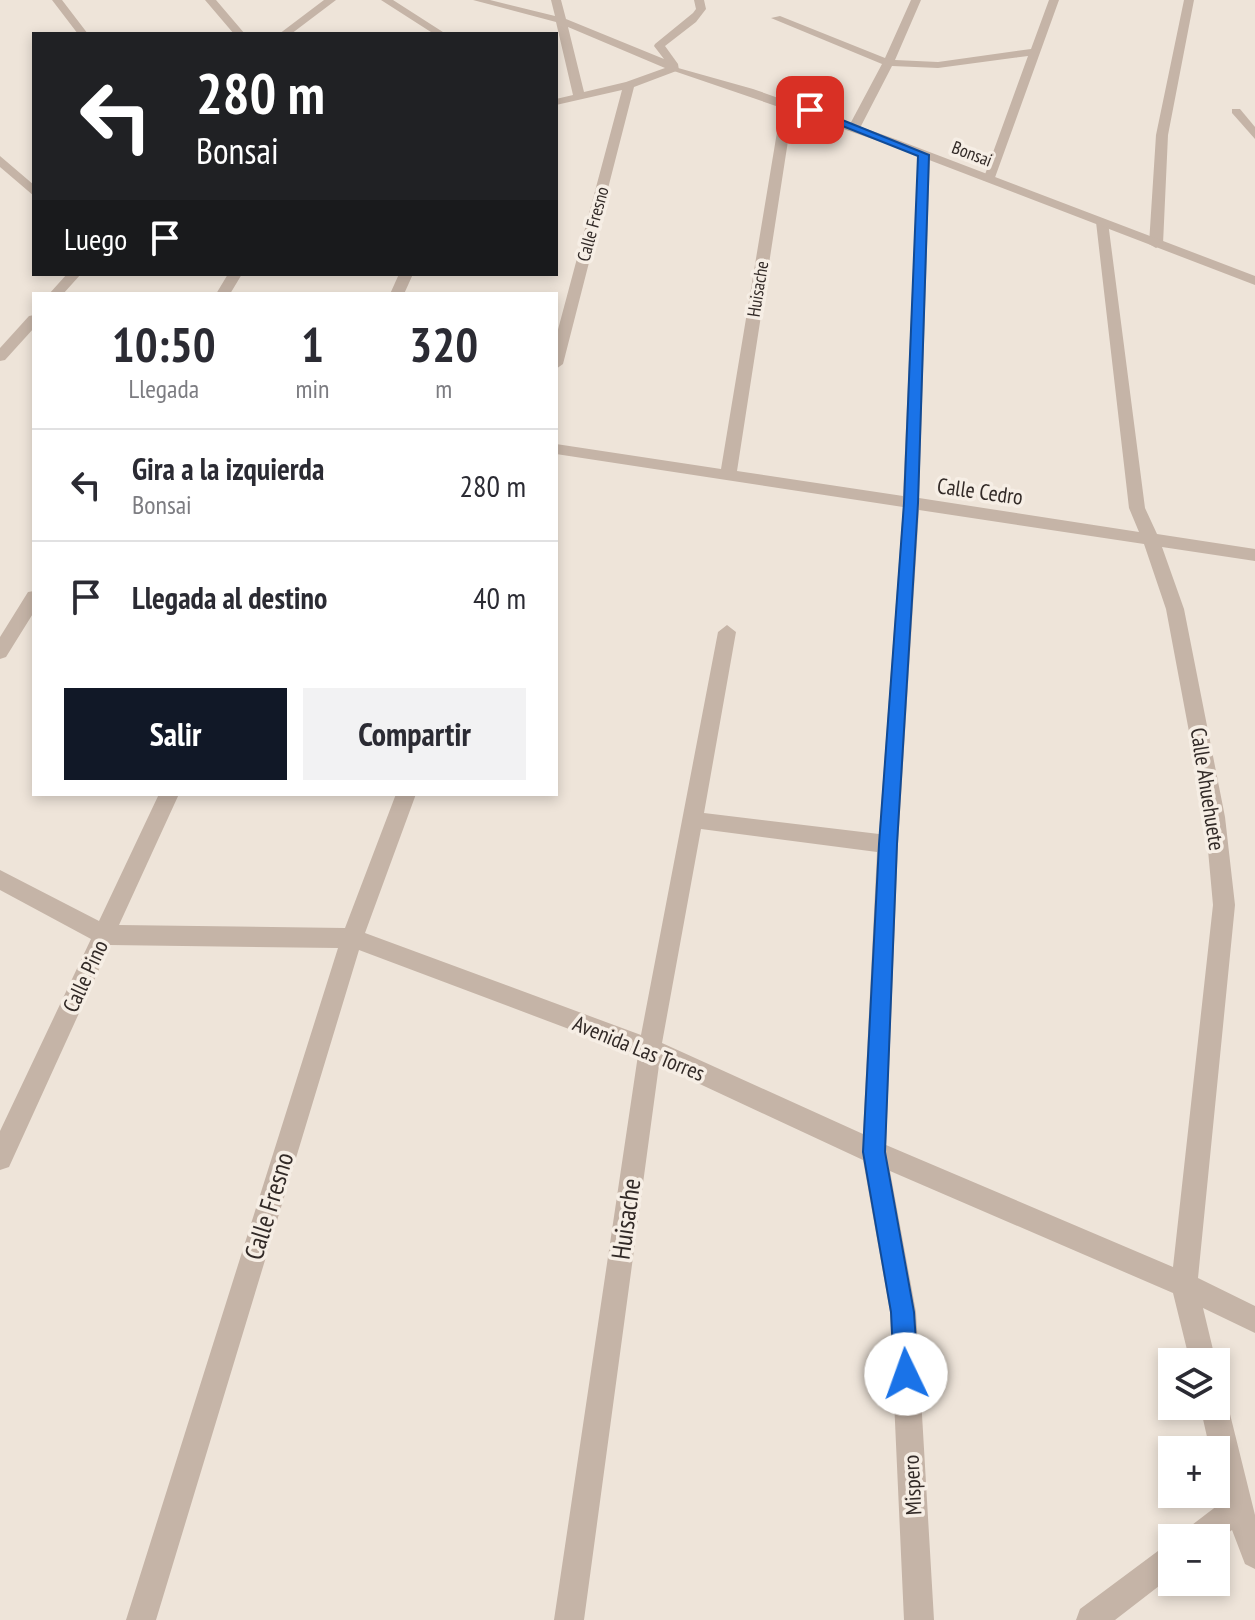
<!DOCTYPE html>
<html lang="es">
<meta charset="utf-8">
<style>
:root{--surface:#fff;--page:#f2f2f3;--text:#2b2b33;--muted:#7c7c81;--line:#e1e1e2;--accent:#111827}
body{margin:0;font-family:"PT Sans Narrow",sans-serif;background:var(--page);color:var(--text);height:100vh;display:flex;flex-direction:column;font-size:30px;white-space:nowrap}
*{box-sizing:border-box;margin:0}
p{font-size:26px;color:var(--muted)}
.icon{flex:none;width:44px;height:44px;fill:none;stroke:currentColor;stroke-width:2;stroke-linecap:round;stroke-linejoin:round}
.map{position:relative;flex:1;overflow:hidden}
.drawer{position:absolute;left:32px;top:292px;width:526px;height:504px;display:flex;flex-direction:column;background:var(--surface);border-radius:0px;box-shadow:0 4px 12px #0003}
.drawer>*{flex:none}
.top-card{position:absolute;left:32px;top:32px;width:526px;height:244px;border-radius:0px;box-shadow:0 4px 12px #0003;background:#202124;color:#fff;overflow:hidden}
.fabs{position:absolute;left:1158px;top:1348px;display:grid;gap:16px}
.fabs a{display:grid;place-items:center;width:72px;height:72px;border-radius:0px;background:var(--surface);box-shadow:0 4px 12px #0003;font-size:40px}
.pin{position:absolute;display:grid;place-items:center;width:68px;height:68px;color:#fff;margin:-34px;border-radius:16px;box-shadow:0 4px 12px #0006}
.me{position:absolute;width:88px;margin:-44px;rotate:357deg;stroke-linejoin:round;filter:drop-shadow(0 0 6px #0008)}
.turn{display:flex;align-items:center;gap:28px;height:168px;padding:0 32px;font-size:36px}
.turn .icon{width:104px;height:104px;stroke-width:2.5}
.turn b{display:block;font-size:56px;line-height:68px}
.then{display:flex;align-items:center;height:76px;padding:0 32px;background:#0003;gap:16px;font-size:30px}
.eta{display:flex;justify-content:space-evenly;align-items:center;height:136px;text-align:center}
.eta b{font-size:48px;font-weight:700;line-height:56px}
.action{display:flex;gap:16px;margin-top:auto;padding:16px 32px}
.action a{flex:1;height:92px;border-radius:0px;background:var(--accent);color:#fff;font-size:32px;font-weight:700;line-height:92px;text-align:center}
.action a+a{background:var(--page);color:var(--text)}
ul{padding:0;list-style:none}
li{display:flex;align-items:center;gap:24px;height:112px;padding:0 32px;border-top:2px solid var(--line)}
li div{flex:1}
li b{display:block;font-size:30px}
li em{font-style:normal}
.map>svg:first-child{display:block}
.lines{fill:none;stroke-linecap:round;stroke-linejoin:round}
.service{fill:#c5b4a7;fill-rule:evenodd}
.minor{fill:#c5b4a7;fill-rule:evenodd}
.tertiary{fill:#c5b4a7;fill-rule:evenodd}
.route{fill:#1a73e8;stroke:#114b97;stroke-width:2}
.labels{text-anchor:middle;stroke-width:7;stroke-linejoin:round;paint-order:stroke}
.far-street-label{font-size:18px;fill:#322a27;stroke:#f6eee5}
.street-label{font-size:22px;fill:#322a27;stroke:#f6eee5}
.near-street-label{font-size:26px;fill:#322a27;stroke:#f6eee5}
</style>
<div class="map">
<svg width="1255" height="1620" viewBox="0 0 1255 1620">
<rect width="100%" height="100%" fill="#eee4d9"/>
<g class="lines">
<path class="service" d="M 1232,109 L 1240,109 L 1255,127 L 1255,139 L 1232,113 Z"/>
<path class="minor" d="M 52,0 L 62,0 L 88,34 L 78,34 Z
M 205,0 L 216,0 L 245,34 L 234,34 Z
M 324,0 L 336,0 L 291,34 L 279,34 Z
M 381,0 L 393,0 L 446,34 L 434,34 Z
M 473,0 L 490,0 L 555,16 L 551,0 L 561,0 L 566,19 L 664,59 L 654,46 L 655,44 L 693,13 L 696,9 L 694,0 L 704,0 L 706,9 L 696,22 L 665,46 L 678,64 L 679,70 L 634,87 L 563,364 L 556,369 L 556,337 L 622,90 L 556,105 L 556,99 L 573,95 L 556,22 ZM 568,27 L 665,68 L 626,82 L 584,92 Z
M 911,0 L 921,0 L 895,60 L 938,62 L 1031,49 L 1049,0 L 1059,0 L 993,183 L 983,180 L 1028,56 L 938,68 L 892,66 L 861,126 L 855,130 L 849,126 L 882,64 L 771,18 L 780,16 L 885,58 Z
M 1184,0 L 1194,0 L 1168,135 L 1163,244 L 1156,248 L 1149,244 L 1156,135 Z
M 788,99 L 794,102 L 737,471 L 903,496 L 918,155 L 924,151 L 930,155 L 919,498 L 1139,532 L 1129,508 L 1096,222 L 1102,218 L 1108,222 L 1145,508 L 1157,534 L 1255,549 L 1255,561 L 1162,547 L 1184,609 L 1225,817 L 1235,905 L 1198,1278 L 1255,1306 L 1255,1333 L 1203,1308 L 1216,1362 L 1190,1362 L 1173,1293 L 890,1171 L 916,1312 L 934,1620 L 904,1620 L 890,1312 L 863,1160 L 659,1065 L 584,1620 L 554,1620 L 638,1055 L 359,950 L 156,1620 L 126,1620 L 338,948 L 110,945 L 9,1167 L 0,1170 L 0,1131 L 91,939 L 0,890 L 0,870 L 99,921 L 159,794 L 179,794 L 119,925 L 345,928 L 396,794 L 416,794 L 365,933 L 641,1035 L 718,632 L 727,625 L 736,632 L 704,813 L 879,834 L 903,507 L 556,454 L 556,444 L 721,469 L 782,102 ZM 919,510 L 1144,544 L 1166,609 L 1205,817 L 1213,905 L 1173,1267 L 886,1145 L 898,844 ZM 701,829 L 877,852 L 863,1134 L 662,1043 Z
M 0,156 L 34,185 L 34,196 L 0,167 Z
M 67,274 L 81,274 L 63,294 L 49,294 Z
M 228,274 L 242,274 L 230,294 L 216,294 Z
M 399,274 L 413,274 L 404,294 L 390,294 Z
M 34,315 L 34,328 L 5,360 L 0,361 L 0,348 L 29,316 Z
M 34,591 L 34,612 L 6,657 L 0,659 L 0,637 L 28,592 Z
M 1216,1393 L 1224,1396 L 1228,1406 L 1255,1515 L 1255,1569 L 1245,1564 L 1232,1530 L 1216,1542 L 1216,1538 L 1184,1538 L 1188,1528 L 1222,1502 L 1216,1474 L 1216,1450 L 1210,1450 L 1200,1406 L 1216,1406 Z
M 1172,1543 L 1172,1576 L 1115,1620 L 1076,1620 L 1080,1609 L 1162,1548 Z"/>
<path class="tertiary" d="M 671,66 L 753,89 L 898,140 L 1255,276 L 1255,285 L 890,145 L 671,70 Z"/>
</g>
<path class="route" d="M 810,107 L 929,155 L 918,503 L 897,844 L 885,1152 L 914,1312 L 918,1374 L 914,1383 L 906,1386 L 897,1383 L 894,1374 L 891,1312 L 863,1152 L 879,844 L 904,503 L 918,156 L 807,112 L 805,110 Z"/>
<g class="labels">
<g class="far-street-label">
<text transform="translate(972 154) rotate(21)" y="6">Bonsai</text>
<text transform="translate(593 224) rotate(-75)" y="6">Calle Fresno</text>
<text transform="translate(758 289) rotate(-81)" y="6">Huisache</text>
</g>
<g class="street-label">
<text transform="translate(980 491) rotate(8)" y="8">Calle Cedro</text>
<text transform="translate(1208 789) rotate(81)" y="8">Calle Ahuehuete</text>
<text transform="translate(85 976) rotate(-65)" y="8">Calle Pino</text>
<text transform="translate(639 1048) rotate(22)" y="8">Avenida Las Torres</text>
<text transform="translate(912 1485) rotate(-93)" y="8">Mispero</text>
</g>
<g class="near-street-label">
<text transform="translate(269 1206) rotate(-73)" y="9">Calle Fresno</text>
<text transform="translate(626 1219) rotate(-82)" y="9">Huisache</text>
</g>
</g>
</svg>
<div class="fabs">
<a><svg class="icon" aria-label="layers" viewBox="0 0 24 24"><path d="M12 4l9 5-9 5-9-5zM3 14l9 5 9-5"/></svg></a>
<a>+</a>
<a>−</a>
</div>
<div class="pin" style="left:810px;top:110px;background:#d93025"><svg class="icon" aria-label="arrive" viewBox="0 0 24 24"><path d="M6 21V4h12l-3 4 3 4H6"/></svg></div>
<svg class="me" style="left:906px;top:1374px" viewBox="-20 -20 40 40"><circle r="19" fill="#fff"/><path d="M0-13L10 11 0 6-10 11z" fill="#1a73e8"/></svg>
<div class="top-card">
<div class="turn"><svg class="icon" aria-label="left" viewBox="0 0 24 24"><path d="M17 20v-9H6M10 6l-5 5 5 5"/></svg><div><b>280 m</b>Bonsai</div></div>
<div class="then">Luego<svg class="icon" aria-label="arrive" viewBox="0 0 24 24"><path d="M6 21V4h12l-3 4 3 4H6"/></svg></div>
</div>
<section class="drawer">
<div class="eta">
<div><b>10:50</b><p>Llegada</p></div>
<div><b>1</b><p>min</p></div>
<div><b>320</b><p>m</p></div>
</div>
<ul>
<li><svg class="icon" aria-label="left" viewBox="0 0 24 24"><path d="M17 20v-9H6M10 6l-5 5 5 5"/></svg><div><b>Gira a la izquierda</b><p>Bonsai</p></div><em>280 m</em></li>
<li><svg class="icon" aria-label="arrive" viewBox="0 0 24 24"><path d="M6 21V4h12l-3 4 3 4H6"/></svg><div><b>Llegada al destino</b></div><em>40 m</em></li>
</ul>
<div class="action"><a>Salir</a><a>Compartir</a></div>
</section>
</div>
